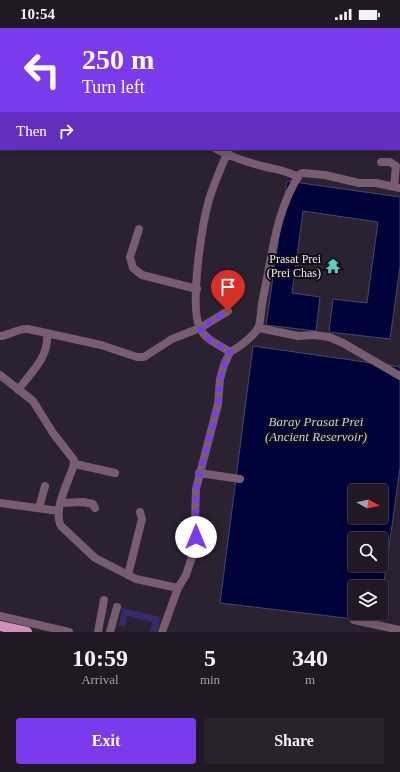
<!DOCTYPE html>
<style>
:root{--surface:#201925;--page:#28222d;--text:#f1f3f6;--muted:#a2a0a7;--line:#3d3842;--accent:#7c3aed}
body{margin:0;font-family:"Times New Roman",serif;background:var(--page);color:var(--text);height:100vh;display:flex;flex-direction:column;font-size:15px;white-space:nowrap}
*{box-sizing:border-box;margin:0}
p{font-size:13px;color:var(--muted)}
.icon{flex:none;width:22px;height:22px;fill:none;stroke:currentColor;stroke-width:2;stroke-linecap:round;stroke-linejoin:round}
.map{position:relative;height:604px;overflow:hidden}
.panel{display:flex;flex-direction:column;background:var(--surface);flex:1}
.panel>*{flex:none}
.hud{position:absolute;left:0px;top:0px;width:400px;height:122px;box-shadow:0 2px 10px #0003,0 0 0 1px var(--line);background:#7c3aed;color:#fff;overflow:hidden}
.needle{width:26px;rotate:98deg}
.buttons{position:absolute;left:348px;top:456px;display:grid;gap:8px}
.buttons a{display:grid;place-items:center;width:40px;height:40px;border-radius:4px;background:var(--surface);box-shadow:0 2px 10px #0003,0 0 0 1px var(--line);font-size:20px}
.pin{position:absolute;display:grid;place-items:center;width:34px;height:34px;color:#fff;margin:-41px -17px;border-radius:50% 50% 50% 0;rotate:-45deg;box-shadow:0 0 4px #0007}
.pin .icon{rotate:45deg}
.me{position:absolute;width:44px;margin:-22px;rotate:0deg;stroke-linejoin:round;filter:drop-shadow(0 0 3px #0008)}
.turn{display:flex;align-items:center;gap:14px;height:84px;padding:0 16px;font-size:18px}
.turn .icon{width:52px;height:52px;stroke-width:2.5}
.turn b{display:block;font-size:28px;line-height:34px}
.then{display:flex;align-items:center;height:38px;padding:0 16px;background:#0003;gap:8px;font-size:15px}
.eta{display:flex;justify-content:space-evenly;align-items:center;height:68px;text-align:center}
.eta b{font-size:24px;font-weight:600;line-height:28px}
.action{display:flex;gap:8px;margin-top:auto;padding:8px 16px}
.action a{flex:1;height:46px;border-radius:4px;background:var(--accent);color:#fff;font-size:16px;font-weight:600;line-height:46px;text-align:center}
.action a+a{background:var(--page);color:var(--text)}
.status{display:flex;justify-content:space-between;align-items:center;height:28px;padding:0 20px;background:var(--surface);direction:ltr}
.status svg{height:11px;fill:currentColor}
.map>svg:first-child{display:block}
.water{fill:#00033a;stroke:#474771;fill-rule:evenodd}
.building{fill:#342b6a}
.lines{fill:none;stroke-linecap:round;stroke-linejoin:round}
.minor{stroke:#785c70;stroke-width:8}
.major{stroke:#cc92bc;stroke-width:10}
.route{stroke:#7c3aed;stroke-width:7;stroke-dasharray:0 12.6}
.labels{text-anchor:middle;stroke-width:4;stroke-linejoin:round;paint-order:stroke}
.poi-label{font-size:12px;fill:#eee7f2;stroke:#110c14;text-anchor:end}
.water-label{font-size:13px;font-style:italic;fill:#bcd2f5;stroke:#110c14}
</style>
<div class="status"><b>10:54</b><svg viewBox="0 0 49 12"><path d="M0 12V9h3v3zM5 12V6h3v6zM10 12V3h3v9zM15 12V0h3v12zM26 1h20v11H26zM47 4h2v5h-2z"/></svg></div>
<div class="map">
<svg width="400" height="604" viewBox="0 0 400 604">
<rect width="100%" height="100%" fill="#2a2131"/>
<path class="water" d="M 287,153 L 400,169 L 400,239 L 390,311 L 329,304 L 333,271 L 367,275 L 378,194 L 303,183 L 292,265 L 320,269 L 316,303 L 266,297 Z
M 253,318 L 400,339 L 400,440 L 381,576 L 381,559 L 355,559 L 355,585 L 380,585 L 379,594 L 220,575 ZM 355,463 L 381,463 L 381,489 L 355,489 ZM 355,511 L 381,511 L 381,537 L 355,537 Z"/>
<path class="building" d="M 122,580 L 161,589 L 157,604 L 150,604 L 152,594 L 127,588 L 125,598 L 119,597 Z"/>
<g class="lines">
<path class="minor" d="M 176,0 L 177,1
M 276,1 L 277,0
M 399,82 L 400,82
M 216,121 C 232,129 249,135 266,139 C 279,142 285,142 298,149
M 381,134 L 390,134 L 396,138 L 394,159
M 139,201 L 130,229 L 133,240 L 142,247 L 197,261
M 259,300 L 298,308 L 314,307 L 329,309 L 343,315 L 400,348
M 0,308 C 10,307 18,300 28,301 L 101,317 L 137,329 L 144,329 L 172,311 L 200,300 L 228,283
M 230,324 C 238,320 254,308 258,300 C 261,295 261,277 263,270 C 272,229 276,181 300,146 L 303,145 L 325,147 L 359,155 L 376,155 L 400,160
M 0,347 L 33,373 L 53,405 L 74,432 C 75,439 71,443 69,450 C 64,463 54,484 61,498 L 95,530 L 136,551 L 178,560
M 18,362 C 31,344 49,330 47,306
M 75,436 L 115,445
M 199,445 L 240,451
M 0,475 L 59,483
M 61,475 L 83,474 L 93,476 L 95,480
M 39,480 L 45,458
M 128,547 L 142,491 L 140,484
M 0,588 L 69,604
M 354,592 L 400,602
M 98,604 L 104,572
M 110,604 L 117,579
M 162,604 L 178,560 L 186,547 L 194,523 L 196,461 L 218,376 L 220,351 L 224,337 L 230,324 C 220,317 205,312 200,300 C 189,279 202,196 209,172 C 214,155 222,137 229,121"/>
<path class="major" d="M 0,598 L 27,604"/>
</g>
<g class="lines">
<path class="route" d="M 196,509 L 196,461 L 218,376 L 220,351 L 224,337 L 230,324 L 206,309 L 200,300 L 228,283"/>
</g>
<defs>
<g id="temple-bare" transform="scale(1.2)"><path d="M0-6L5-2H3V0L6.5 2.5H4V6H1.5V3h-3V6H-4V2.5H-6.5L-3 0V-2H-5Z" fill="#5acebd" stroke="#110c14" stroke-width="2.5" paint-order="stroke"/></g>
</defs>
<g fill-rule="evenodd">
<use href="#temple-bare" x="333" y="238"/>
</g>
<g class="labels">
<g class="poi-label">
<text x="321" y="235">Prasat Prei<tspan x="321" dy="14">(Prei Chas)</tspan></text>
</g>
<g class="water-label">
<text x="316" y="398">Baray Prasat Prei<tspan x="316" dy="15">(Ancient Reservoir)</tspan></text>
</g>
</g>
</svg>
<div class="buttons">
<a><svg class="needle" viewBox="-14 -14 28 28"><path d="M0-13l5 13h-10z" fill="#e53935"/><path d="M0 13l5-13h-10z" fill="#a2a0a7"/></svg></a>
<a><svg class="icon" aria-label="search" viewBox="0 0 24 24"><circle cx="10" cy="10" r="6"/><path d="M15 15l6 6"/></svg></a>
<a><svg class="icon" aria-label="layers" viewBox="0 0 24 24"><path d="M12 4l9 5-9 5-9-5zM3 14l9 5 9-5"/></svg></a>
</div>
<div class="pin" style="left:228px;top:283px;background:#d93025"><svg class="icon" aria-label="arrive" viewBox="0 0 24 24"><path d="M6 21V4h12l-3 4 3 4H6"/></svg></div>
<svg class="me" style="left:196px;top:509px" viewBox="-20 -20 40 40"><circle r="19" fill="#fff"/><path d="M0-13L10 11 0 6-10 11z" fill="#7c3aed"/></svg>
<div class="hud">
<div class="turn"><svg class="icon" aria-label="left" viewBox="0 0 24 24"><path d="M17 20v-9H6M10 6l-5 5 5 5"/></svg><div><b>250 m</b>Turn left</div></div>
<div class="then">Then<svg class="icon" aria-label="right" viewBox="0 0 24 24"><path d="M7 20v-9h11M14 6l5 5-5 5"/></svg></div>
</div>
</div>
<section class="panel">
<div class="eta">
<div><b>10:59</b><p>Arrival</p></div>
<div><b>5</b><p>min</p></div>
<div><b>340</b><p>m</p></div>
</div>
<div class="action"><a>Exit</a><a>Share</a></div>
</section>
